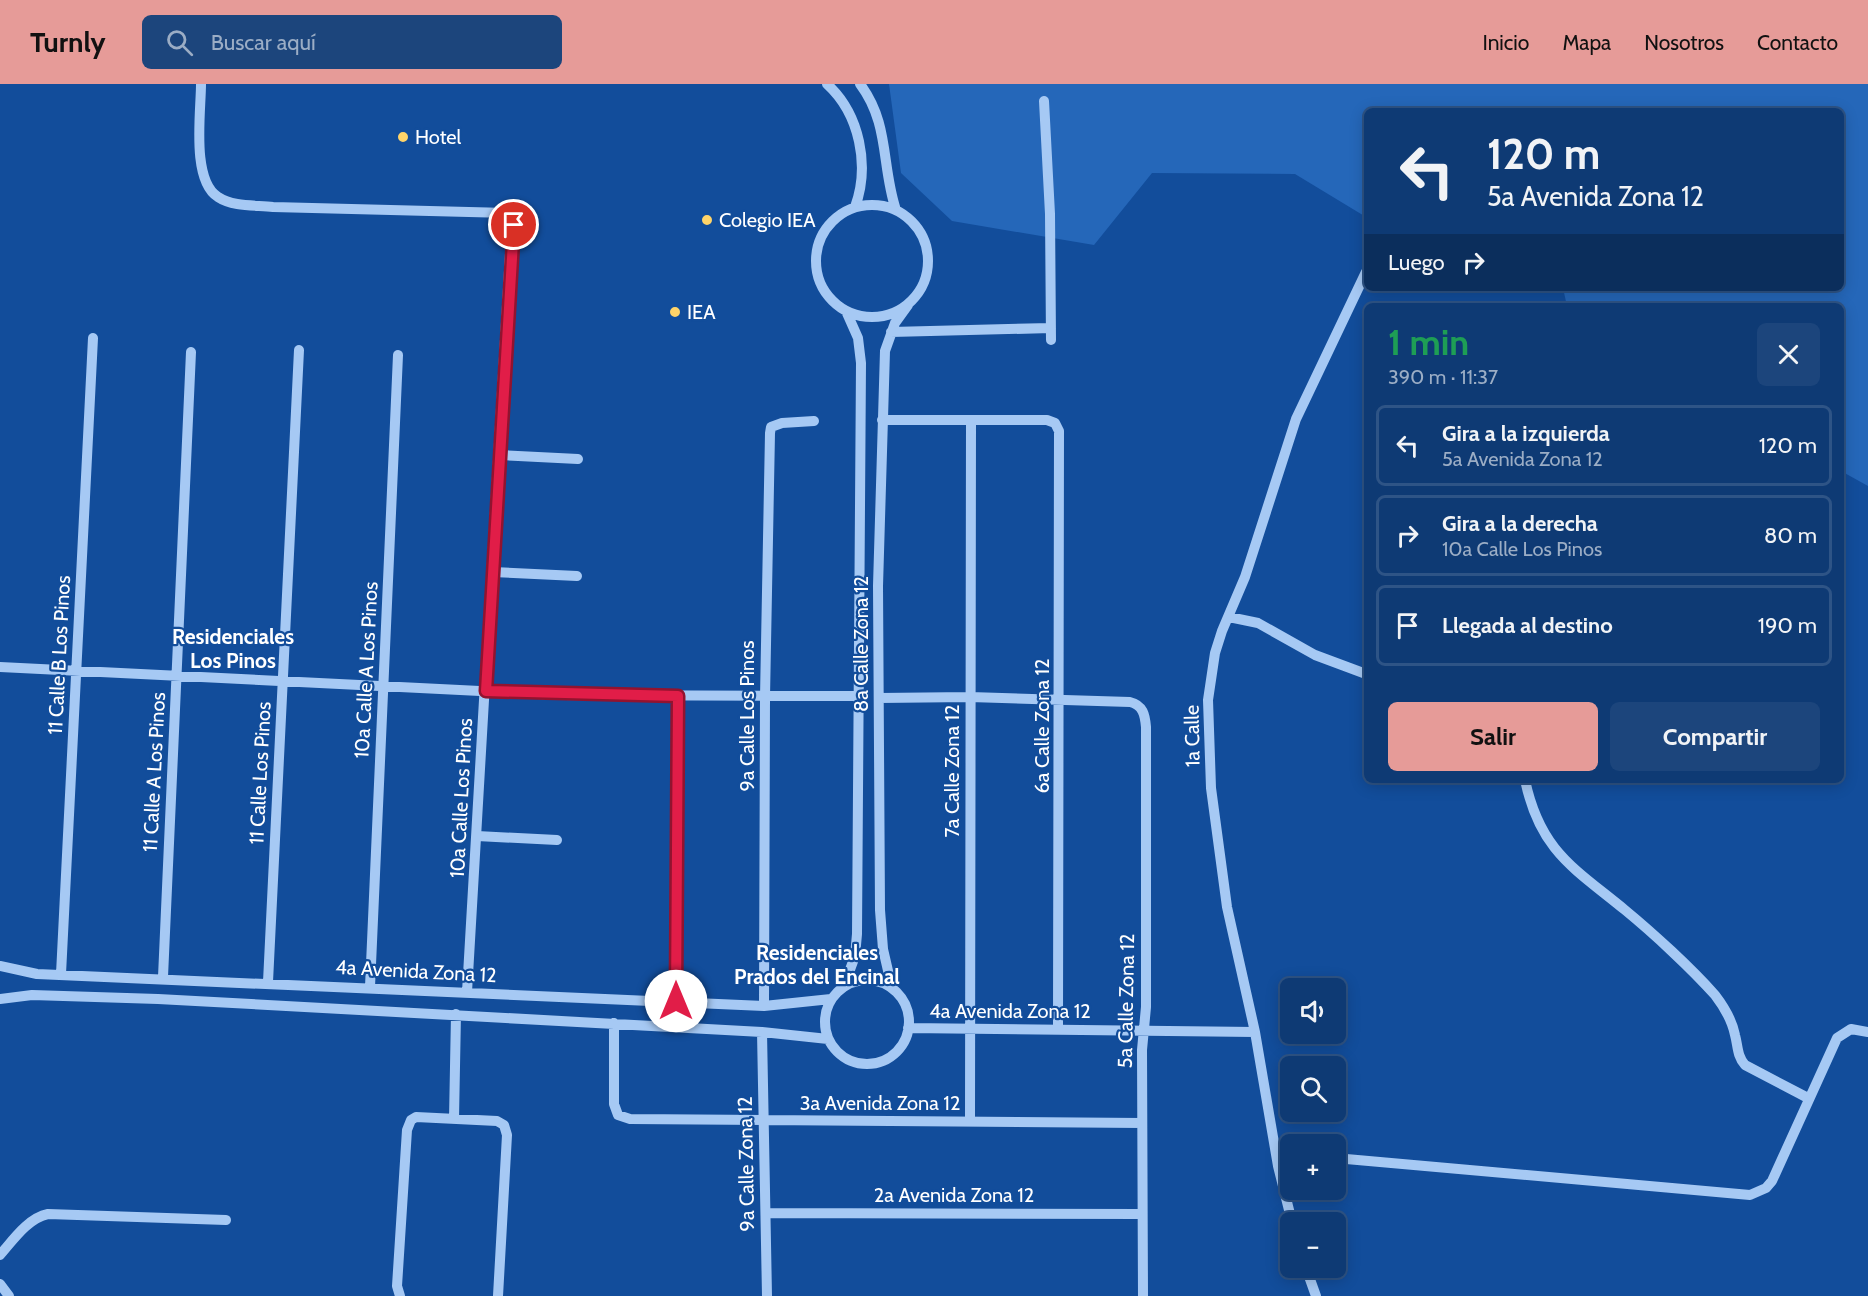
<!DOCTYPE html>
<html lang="es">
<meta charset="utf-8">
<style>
:root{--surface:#0e3a74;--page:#1c457c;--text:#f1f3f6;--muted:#9badc5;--line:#2e5486;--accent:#e69b98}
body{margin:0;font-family:Cabin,sans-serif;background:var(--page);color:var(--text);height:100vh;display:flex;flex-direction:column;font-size:22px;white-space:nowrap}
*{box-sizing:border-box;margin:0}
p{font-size:20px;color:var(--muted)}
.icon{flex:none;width:33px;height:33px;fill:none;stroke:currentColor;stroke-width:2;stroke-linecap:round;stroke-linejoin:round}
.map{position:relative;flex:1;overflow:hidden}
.drawer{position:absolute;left:1364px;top:219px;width:480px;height:480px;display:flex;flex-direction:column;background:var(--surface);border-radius:9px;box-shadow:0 3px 15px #0003,0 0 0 2px var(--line)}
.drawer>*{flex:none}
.guide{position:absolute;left:1364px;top:24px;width:480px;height:183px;border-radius:9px;box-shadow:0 3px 15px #0003,0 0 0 2px var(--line);background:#0e3a74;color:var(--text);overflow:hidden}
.fabs{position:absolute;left:1280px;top:894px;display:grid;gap:12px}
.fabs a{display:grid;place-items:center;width:66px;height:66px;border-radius:9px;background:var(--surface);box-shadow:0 3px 15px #0003,0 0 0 2px var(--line);font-size:30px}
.pin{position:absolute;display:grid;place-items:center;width:51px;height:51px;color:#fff;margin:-26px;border:3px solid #fff;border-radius:50%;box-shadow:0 2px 6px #0007}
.me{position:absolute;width:66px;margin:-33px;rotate:0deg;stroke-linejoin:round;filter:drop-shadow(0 0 4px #0008)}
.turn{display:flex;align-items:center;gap:21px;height:126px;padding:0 24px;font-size:27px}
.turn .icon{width:78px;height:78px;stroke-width:2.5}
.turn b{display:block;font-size:42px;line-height:51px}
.then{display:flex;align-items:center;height:57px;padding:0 24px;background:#0003;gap:12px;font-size:22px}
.round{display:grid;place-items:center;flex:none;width:63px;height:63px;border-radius:9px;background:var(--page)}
.summary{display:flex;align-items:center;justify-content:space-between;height:102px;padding:0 24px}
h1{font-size:36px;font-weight:800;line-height:45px;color:#1e9e55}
.cta{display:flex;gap:12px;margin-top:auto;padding:12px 24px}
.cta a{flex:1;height:69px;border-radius:9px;background:var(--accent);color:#111;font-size:24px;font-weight:800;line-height:69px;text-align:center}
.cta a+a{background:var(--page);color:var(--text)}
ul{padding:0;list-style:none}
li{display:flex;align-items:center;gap:18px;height:81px;margin:0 12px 9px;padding:0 12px;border:3px solid var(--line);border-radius:9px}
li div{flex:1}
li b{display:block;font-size:22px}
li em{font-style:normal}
header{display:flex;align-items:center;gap:36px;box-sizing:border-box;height:84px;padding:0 30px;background:var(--accent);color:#111}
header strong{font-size:28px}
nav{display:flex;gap:33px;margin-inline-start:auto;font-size:21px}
.search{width:420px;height:54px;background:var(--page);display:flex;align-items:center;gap:15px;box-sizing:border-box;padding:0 21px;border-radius:9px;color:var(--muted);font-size:22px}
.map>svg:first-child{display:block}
.green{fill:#2567b9}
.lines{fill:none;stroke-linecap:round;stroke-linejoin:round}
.minor{stroke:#a6c9f4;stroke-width:10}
.route-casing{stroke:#92132f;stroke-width:15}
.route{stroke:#e11d48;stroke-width:10}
.poi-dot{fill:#ffd469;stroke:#124d9b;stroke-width:2}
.labels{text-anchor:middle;stroke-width:4.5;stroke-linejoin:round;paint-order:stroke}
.poi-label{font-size:20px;fill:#fff;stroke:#124d9b;text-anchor:start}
.street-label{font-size:20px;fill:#fff;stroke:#124d9b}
.neighbourhood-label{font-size:21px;font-weight:bold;fill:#fff;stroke:#124d9b}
</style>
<header>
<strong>Turnly</strong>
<div class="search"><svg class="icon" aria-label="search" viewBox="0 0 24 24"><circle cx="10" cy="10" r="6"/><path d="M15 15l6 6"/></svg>Buscar aquí</div>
<nav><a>Inicio</a><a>Mapa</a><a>Nosotros</a><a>Contacto</a></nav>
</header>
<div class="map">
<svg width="1868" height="1212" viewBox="0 0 1868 1212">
<rect width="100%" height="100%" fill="#124d9b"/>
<path class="green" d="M 889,0 L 1868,0 L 1868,402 L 1841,387 L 1840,222 L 1567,222 L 1563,204 L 1840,204 L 1840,27 L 1366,27 L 1366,133 L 1295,90 L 1152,89 L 1094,161 L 952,137 L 901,89 Z"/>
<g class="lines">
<path class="minor" d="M 201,0 C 201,28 191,96 218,113 C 233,123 256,121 273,123 L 508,129 L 512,135 L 467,908
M 827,0 C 860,30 870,82 855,123
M 860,0 C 890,40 881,81 896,126
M 1044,17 L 1050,130 L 1051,256
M816 177a56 56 0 1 1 112 0a56 56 0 1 1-112 0Z
M 891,248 L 1051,244
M 882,336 L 1047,336 L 1055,339 L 1059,347 L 1058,945
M 500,371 L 578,375
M 493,488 L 577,492
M 1229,533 L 1258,539 L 1315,571 L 1366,590
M 0,583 L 560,611 L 859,612
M 879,614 L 970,613 L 1130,618 C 1143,621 1145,631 1146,643 L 1146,923 L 1142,966 L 1143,1212
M 1525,696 C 1540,767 1574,784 1625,826 C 1653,849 1691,884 1715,911 C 1725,924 1732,936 1735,951 C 1738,962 1737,972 1745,981 L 1808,1014
M 477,752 L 557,756
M 0,882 L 37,890 L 764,922 L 831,915
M 61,890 L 93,254
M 163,893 L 191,268
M825 938a42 42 0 1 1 84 0a42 42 0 1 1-84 0Z
M 268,898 L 299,266
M 844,902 L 855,872 L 857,850 L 861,279 L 858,254 L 846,227
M 370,903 L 398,271
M 892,904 L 883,865 L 880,826 L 878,502 L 885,267 L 895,239 L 908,221
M 0,915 L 32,911 L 158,915 L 762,948 L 828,955
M 676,917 L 678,612
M 764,922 L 765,613 L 770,349 L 771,343 L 782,339 L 814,337
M 614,939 L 614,1020 L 618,1031 L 630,1035 L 1142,1039
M 908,944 L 1255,948
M 762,948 L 767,1212
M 454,1035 L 456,930
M 970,1038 L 971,336
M 1335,1074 L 1750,1111 L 1766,1104 L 1772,1097 L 1837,954 L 1851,945 L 1868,948
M 1278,1082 L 1290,1075
M 767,1129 L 1141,1130
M 1292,1138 L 1278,1082 L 1255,948 L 1227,823 L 1211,704 L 1208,616 L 1215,569 L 1222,547 L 1245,493 L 1296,335 L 1366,188
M 0,1171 C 13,1156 28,1134 48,1130 L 226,1136
M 1306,1184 L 1316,1212
M 0,1200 L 9,1212
M 400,1212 L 397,1202 L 407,1046 L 411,1036 L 416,1033 L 497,1037 L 504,1041 L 507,1051 L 498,1212"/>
</g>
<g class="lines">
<g class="route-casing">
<path id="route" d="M 514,141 L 486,607 L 678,612 L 676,917"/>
</g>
<use href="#route" class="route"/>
</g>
<g class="poi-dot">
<circle cx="403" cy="53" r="6"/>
<circle cx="707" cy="136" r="6"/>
<circle cx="675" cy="228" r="6"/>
</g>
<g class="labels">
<g class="poi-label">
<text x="415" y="60">Hotel</text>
<text x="719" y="143">Colegio IEA</text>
<text x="687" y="235">IEA</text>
</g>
<g class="street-label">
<text transform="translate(861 560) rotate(-90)" y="7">8a Calle Zona 12</text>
<text transform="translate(59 571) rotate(-87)" y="7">11 Calle B Los Pinos</text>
<text transform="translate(366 586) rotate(-87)" y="7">10a Calle A Los Pinos</text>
<text transform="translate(747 632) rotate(-90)" y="7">9a Calle Los Pinos</text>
<text transform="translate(1042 642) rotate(-90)" y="7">6a Calle Zona 12</text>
<text transform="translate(1192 652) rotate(-91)" y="7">1a Calle</text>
<text transform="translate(952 687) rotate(-90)" y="7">7a Calle Zona 12</text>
<text transform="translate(154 688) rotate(-87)" y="7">11 Calle A Los Pinos</text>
<text transform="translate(260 689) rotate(-87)" y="7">11 Calle Los Pinos</text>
<text transform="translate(461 714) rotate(-87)" y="7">10a Calle Los Pinos</text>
<text transform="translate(416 887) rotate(3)" y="7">4a Avenida Zona 12</text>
<text transform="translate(1126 917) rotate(-89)" y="7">5a Calle Zona 12</text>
<text x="1010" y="934">4a Avenida Zona 12</text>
<text x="880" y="1026">3a Avenida Zona 12</text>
<text transform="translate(746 1080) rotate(-91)" y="7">9a Calle Zona 12</text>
<text x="954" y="1118">2a Avenida Zona 12</text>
</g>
<g class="neighbourhood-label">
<text x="233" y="560">Residenciales<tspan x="233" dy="24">Los Pinos</tspan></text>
<text x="817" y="876">Residenciales<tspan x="817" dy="24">Prados del Encinal</tspan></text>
</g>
</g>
</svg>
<div class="fabs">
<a><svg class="icon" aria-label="sound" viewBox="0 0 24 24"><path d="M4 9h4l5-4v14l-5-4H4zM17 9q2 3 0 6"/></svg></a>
<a><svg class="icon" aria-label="search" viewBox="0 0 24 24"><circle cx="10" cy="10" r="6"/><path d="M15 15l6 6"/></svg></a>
<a>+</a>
<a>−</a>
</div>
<div class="pin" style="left:514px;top:141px;background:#d93025"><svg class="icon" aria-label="arrive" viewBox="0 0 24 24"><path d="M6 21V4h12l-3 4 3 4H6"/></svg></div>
<svg class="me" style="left:676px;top:917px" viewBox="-20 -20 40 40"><circle r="19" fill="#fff"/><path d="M0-13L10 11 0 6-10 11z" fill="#e11d48"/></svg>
<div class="guide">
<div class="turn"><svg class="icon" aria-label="left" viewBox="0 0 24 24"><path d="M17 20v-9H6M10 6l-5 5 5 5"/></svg><div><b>120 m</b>5a Avenida Zona 12</div></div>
<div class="then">Luego<svg class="icon" aria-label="right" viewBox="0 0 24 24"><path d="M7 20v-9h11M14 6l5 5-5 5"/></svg></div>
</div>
<section class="drawer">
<div class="summary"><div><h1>1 min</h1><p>390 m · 11:37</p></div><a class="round"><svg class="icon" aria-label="close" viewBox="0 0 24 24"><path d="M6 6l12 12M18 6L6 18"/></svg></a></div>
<ul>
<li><svg class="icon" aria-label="left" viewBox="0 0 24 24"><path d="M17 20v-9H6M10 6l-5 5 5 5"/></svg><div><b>Gira a la izquierda</b><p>5a Avenida Zona 12</p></div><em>120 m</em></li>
<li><svg class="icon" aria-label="right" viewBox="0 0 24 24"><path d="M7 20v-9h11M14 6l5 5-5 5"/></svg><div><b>Gira a la derecha</b><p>10a Calle Los Pinos</p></div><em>80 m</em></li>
<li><svg class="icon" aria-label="arrive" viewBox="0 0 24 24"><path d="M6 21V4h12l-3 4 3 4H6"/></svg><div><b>Llegada al destino</b></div><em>190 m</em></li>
</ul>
<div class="cta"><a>Salir</a><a>Compartir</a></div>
</section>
</div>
